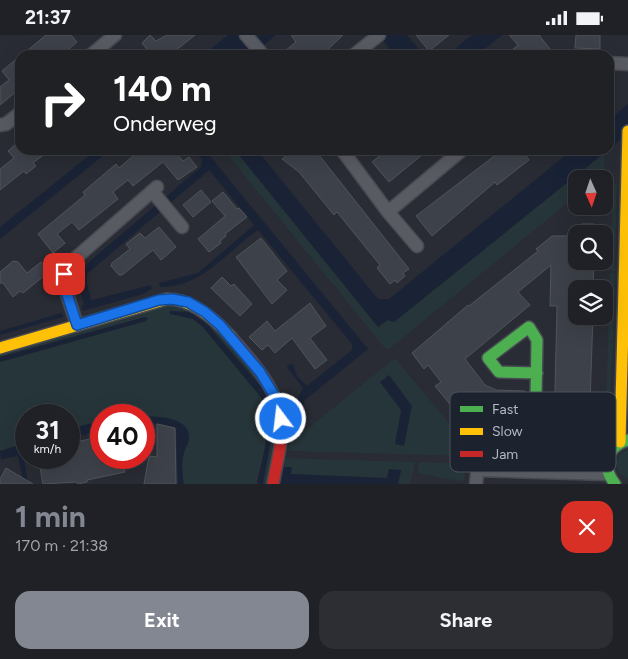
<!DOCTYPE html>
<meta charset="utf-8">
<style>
:root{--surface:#1f2127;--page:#2c2e33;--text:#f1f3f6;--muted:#a1a3a7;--line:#3c3e44;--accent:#838792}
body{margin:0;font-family:Figtree,sans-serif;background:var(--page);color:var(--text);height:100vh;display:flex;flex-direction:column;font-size:19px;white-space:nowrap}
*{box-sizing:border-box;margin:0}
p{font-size:16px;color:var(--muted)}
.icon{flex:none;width:28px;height:28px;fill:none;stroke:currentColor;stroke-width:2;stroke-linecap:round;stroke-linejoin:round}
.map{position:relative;height:449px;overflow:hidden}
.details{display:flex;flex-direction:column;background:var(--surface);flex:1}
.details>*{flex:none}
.banner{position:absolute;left:15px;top:15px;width:599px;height:105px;border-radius:15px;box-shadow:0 5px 20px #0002,0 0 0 1px var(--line);background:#202124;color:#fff;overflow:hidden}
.needle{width:32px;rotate:177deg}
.buttons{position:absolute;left:568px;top:135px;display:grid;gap:10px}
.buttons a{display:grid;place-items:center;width:45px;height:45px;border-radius:10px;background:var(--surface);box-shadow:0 5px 20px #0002,0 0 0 1px var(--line);font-size:25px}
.speed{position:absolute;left:15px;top:369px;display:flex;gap:10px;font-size:25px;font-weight:700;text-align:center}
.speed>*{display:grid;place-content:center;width:65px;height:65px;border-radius:50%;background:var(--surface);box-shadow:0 5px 20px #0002,0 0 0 1px var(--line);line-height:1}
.speed small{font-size:12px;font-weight:400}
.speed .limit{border:8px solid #d22;background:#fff;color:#111}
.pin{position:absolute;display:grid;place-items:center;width:42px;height:42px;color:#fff;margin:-21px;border-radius:10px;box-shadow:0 2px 8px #0006}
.me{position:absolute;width:55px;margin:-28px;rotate:345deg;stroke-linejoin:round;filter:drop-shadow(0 0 4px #0008)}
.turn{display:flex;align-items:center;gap:18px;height:105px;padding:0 15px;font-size:22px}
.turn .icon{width:65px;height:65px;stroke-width:2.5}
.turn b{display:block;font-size:35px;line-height:42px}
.round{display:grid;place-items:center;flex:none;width:52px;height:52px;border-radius:15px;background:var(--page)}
.summary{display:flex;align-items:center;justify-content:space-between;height:85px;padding:0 15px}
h1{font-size:30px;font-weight:700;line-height:38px;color:var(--accent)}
.action{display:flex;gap:10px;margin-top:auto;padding:10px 15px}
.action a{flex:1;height:58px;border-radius:15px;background:var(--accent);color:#fff;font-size:20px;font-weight:700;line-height:58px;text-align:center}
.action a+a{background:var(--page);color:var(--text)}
.status{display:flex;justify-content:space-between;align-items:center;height:35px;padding:0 25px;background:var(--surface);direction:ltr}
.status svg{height:14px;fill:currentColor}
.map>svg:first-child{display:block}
.green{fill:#263539}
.water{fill:#1a2336}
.building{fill:#3d4149;stroke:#51545b}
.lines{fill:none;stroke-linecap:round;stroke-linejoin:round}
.street-casing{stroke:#474951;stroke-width:15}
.fast-casing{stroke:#474951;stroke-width:14}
.slow-casing{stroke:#474951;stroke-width:14}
.jam-casing{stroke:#474951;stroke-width:14}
.street{stroke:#595b62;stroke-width:12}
.fast{stroke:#4caf50;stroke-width:11}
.slow{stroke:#ffc107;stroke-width:11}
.jam{stroke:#c62828;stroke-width:11}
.route-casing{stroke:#114b97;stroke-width:12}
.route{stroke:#1a73e8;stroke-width:9}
.key{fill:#1d232e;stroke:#4a505b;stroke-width:1}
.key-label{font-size:14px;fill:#b3b8c5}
</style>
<div class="status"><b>21:37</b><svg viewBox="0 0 49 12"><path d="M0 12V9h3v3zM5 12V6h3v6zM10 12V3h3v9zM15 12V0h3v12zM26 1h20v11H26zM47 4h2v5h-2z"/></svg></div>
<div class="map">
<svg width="628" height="449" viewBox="0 0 628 449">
<rect width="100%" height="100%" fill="#292c34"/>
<path class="green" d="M 224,115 L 235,115 L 378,292 L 388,285 L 394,287 L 605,117 L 604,139 L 597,144 L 576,144 L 576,161 L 389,314 L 383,311 Z
M 613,148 L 617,149 L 615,236 L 610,236 Z
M 610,238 L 615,238 L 613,306 L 608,306 Z
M 175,269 L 196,275 L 209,285 L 262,344 C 285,383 277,407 269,449 L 263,449 L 273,385 L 270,366 L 264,355 L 202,284 L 189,277 L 170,276 L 169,278 L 193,284 L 202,291 L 259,359 C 276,385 262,420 257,448 L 259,449 L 184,449 C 182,440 181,427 184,418 C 185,414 189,408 189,404 C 193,375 119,380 101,380 L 101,386 L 69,394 L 69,380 L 26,380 L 26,408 L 0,416 L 0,327 L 146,286 L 148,283 L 145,282 L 0,322 L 0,316 L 161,270 Z
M 608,307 L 613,307 L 610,359 L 612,360 L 611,371 L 606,371 Z
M 395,323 L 466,409 L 465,421 L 289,416 L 289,409 Z
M 628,414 L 628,444 L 619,438 L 616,428 L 620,419 Z
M 284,423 L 415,427 L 410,449 L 398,449 L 401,436 L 389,434 L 387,443 L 290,439 L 285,432 Z
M 419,427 L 465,429 L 464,447 L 417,438 Z"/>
<path class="water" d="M 228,0 L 276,0 L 252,20 L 203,20 Z
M 378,0 L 407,0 L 424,20 L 395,20 Z
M 472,0 L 502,0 L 477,20 L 447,20 Z
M 628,69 L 628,99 L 609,114 L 609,85 Z
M 96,115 L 110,115 L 0,204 L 0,192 Z
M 193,115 L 205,115 L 368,314 L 305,365 L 301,380 L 295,379 L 297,364 L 303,353 L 288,334 L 287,330 L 293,329 L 297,341 L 307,351 L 352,315 L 352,309 L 258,195 C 227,216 202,253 160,252 L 159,248 L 198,238 L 254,190 L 209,135 L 87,239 L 87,249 L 91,265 L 151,250 L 152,254 L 143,259 L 83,276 L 81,271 L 84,270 L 78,245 L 79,237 L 97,220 L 201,132 L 202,125 Z
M 235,115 L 257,115 L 378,264 L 389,264 L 572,115 L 608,115 L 394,287 L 388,285 L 378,292 Z
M 170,276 L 189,277 L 208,290 L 264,355 C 280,384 268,418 263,449 L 257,448 C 262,423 274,390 263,365 L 202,291 L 193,284 L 170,279 Z
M 61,278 L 64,282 L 0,300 L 0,296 Z
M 145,282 L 148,283 L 146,286 L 0,327 L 0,322 Z
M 389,340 L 412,371 L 404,411 L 395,409 L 401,375 L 380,347 Z
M 144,382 C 158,381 190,382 189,403 C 189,407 185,413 184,418 C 181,427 182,440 184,449 L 178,449 L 176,393 L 157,388 L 144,390 Z
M 101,386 L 101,396 L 69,403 L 69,394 Z
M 26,408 L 26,416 L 23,417 L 28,449 L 24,449 L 18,421 L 1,424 L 0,416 Z
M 284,432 L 292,432 L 291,439 L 387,443 L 389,434 L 401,435 L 398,449 L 281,449 Z"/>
<path class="building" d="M 46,0 L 71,0 L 77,7 L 62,20 L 22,20 Z
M 150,0 L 156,6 L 167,0 L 195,0 L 170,20 L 151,20 L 142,8 Z
M 291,0 L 343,0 L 322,20 L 280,20 L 296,7 Z
M 416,0 L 449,0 L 429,16 Z
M 509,0 L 539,0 L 550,14 L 542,20 L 506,20 L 518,10 Z
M 576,0 L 600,0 L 600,14 L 575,13 Z
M 20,21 L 20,59 L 17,56 L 0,70 L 0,52 L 9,45 L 2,36 Z
M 16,109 L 20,112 L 20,115 L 50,115 L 33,128 L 36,131 L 26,139 L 24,136 L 0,155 L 0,134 L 14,123 L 8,116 Z
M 140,115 L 174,115 L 183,126 L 189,122 L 197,132 L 178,145 L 163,127 L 133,151 L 128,145 L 113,157 L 118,164 L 79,195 L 72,187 L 57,199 L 65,208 L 53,218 L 38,199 L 85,160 L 83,157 L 116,129 L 119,133 Z
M 281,115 L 315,115 L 409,234 L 403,238 L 405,241 L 397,248 L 395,245 L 390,249 L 377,233 L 380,230 L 337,177 L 334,180 L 299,137 L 282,124 L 286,121 Z
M 387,115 L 428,115 L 389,147 L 372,127 Z
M 502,115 L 534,115 L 526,121 L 529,125 L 497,150 L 495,147 L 432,201 L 416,181 Z
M 201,155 L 211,167 L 193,182 L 183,170 Z
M 223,157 L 237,174 L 239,173 L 247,182 L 225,199 L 226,201 L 220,206 L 221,208 L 209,217 L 198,204 L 225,181 L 212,166 Z
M 581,189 L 594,189 L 594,199 L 580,199 Z
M 159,192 L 176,212 L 161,225 L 153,215 L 122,240 L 119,240 L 111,231 L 112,228 L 130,214 L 126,209 L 140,198 L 145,203 Z
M 552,201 L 576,201 L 576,226 L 594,226 L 593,254 L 576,254 L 576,281 L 593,281 L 589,395 L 554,394 L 557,274 L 557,271 L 550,271 L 551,230 L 518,257 L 530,270 L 465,324 L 485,350 L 496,355 L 525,356 L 525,395 L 483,394 L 483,392 L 472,392 L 461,378 L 459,380 L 435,351 L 441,347 L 428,330 L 424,334 L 412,318 L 468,270 L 469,271 L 538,216 L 536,214 Z
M 261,203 L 287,236 L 277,245 L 287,255 L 272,269 L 236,222 Z
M 13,226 L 18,227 L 27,238 L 41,227 L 49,237 L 23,258 L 20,256 L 13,262 L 3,248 L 0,248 L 0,237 Z
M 222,242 L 231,251 L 234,249 L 252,269 L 240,281 L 211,253 Z
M 310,268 L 326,291 L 310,303 L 327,325 L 315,334 L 292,303 L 275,318 L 268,310 L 262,315 L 249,302 L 267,286 L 275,296 Z
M 157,389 L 175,393 L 176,449 L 144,449 L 149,421 L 157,422 Z
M 101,402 L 101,422 L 122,422 L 125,437 L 87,445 L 87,447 L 78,449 L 76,447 L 43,449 L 38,422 L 69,422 L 69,408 Z
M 6,433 L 33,449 L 0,449 L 0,444 Z"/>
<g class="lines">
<g class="street-casing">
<path id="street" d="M 246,0 L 263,20
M 91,20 L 115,0
M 354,20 L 379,0
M 609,28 L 628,29
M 0,90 L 6,89 L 20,78
M 342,115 L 388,177 L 417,211
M 152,156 L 182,192
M 388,177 L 462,115
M 77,290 L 65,253 L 64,239 L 70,228 L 157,152
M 477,435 L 607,439
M 476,449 L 479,421 L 481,417 L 485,416 L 608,420"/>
</g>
<g class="fast-casing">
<path id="fast" d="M 535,417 L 537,305 L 529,292 L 488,323 L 499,337 L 537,338
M 615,449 C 601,431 606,412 628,405"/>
</g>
<g class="slow-casing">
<path id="slow" d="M 0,313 L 167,264 C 193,264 215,284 231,302
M 620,407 L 628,96"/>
</g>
<g class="jam-casing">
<path id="jam" d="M 231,302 C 254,328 282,359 282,395 C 281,414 276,431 273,449"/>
</g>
<use href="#street" class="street"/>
<use href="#fast" class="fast"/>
<use href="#slow" class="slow"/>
<use href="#jam" class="jam"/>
</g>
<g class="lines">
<g class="route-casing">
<path id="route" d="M 64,239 L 65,253 L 77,290 L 159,265 L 172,264 L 188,267 L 205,277 L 220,290 L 260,337 L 274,360 L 281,384"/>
</g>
<use href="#route" class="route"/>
</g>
<rect x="450" y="357" width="166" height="80" rx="8" class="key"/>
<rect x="460" y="371" width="23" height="6" fill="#4caf50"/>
<rect x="460" y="393" width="23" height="7" fill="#ffc107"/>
<rect x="460" y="416" width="23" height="6" fill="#c62828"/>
<g class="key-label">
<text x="492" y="379">Fast</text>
<text x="492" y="401">Slow</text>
<text x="492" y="424">Jam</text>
</g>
</svg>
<div class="buttons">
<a><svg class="needle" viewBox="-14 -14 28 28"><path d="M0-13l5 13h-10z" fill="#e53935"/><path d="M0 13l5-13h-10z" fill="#a1a3a7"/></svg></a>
<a><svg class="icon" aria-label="search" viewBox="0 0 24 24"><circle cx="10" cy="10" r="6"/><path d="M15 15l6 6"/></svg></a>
<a><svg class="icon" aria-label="layers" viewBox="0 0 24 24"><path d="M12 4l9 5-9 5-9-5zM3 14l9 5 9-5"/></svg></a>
</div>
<div class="speed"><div>31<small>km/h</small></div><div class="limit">40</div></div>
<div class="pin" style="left:64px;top:239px;background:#d93025"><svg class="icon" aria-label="arrive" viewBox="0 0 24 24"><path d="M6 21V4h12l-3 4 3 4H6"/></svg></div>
<svg class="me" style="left:281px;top:384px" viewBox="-20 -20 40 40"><circle r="17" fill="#1a73e8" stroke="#fff" stroke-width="3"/><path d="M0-11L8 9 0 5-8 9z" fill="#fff"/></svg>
<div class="banner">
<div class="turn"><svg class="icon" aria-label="right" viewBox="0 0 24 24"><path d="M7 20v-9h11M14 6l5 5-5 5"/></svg><div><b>140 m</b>Onderweg</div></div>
</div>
</div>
<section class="details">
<div class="summary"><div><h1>1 min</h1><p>170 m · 21:38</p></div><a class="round" style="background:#d93025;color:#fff"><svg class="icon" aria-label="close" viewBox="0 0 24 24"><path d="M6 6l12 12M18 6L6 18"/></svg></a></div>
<div class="action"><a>Exit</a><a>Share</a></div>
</section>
